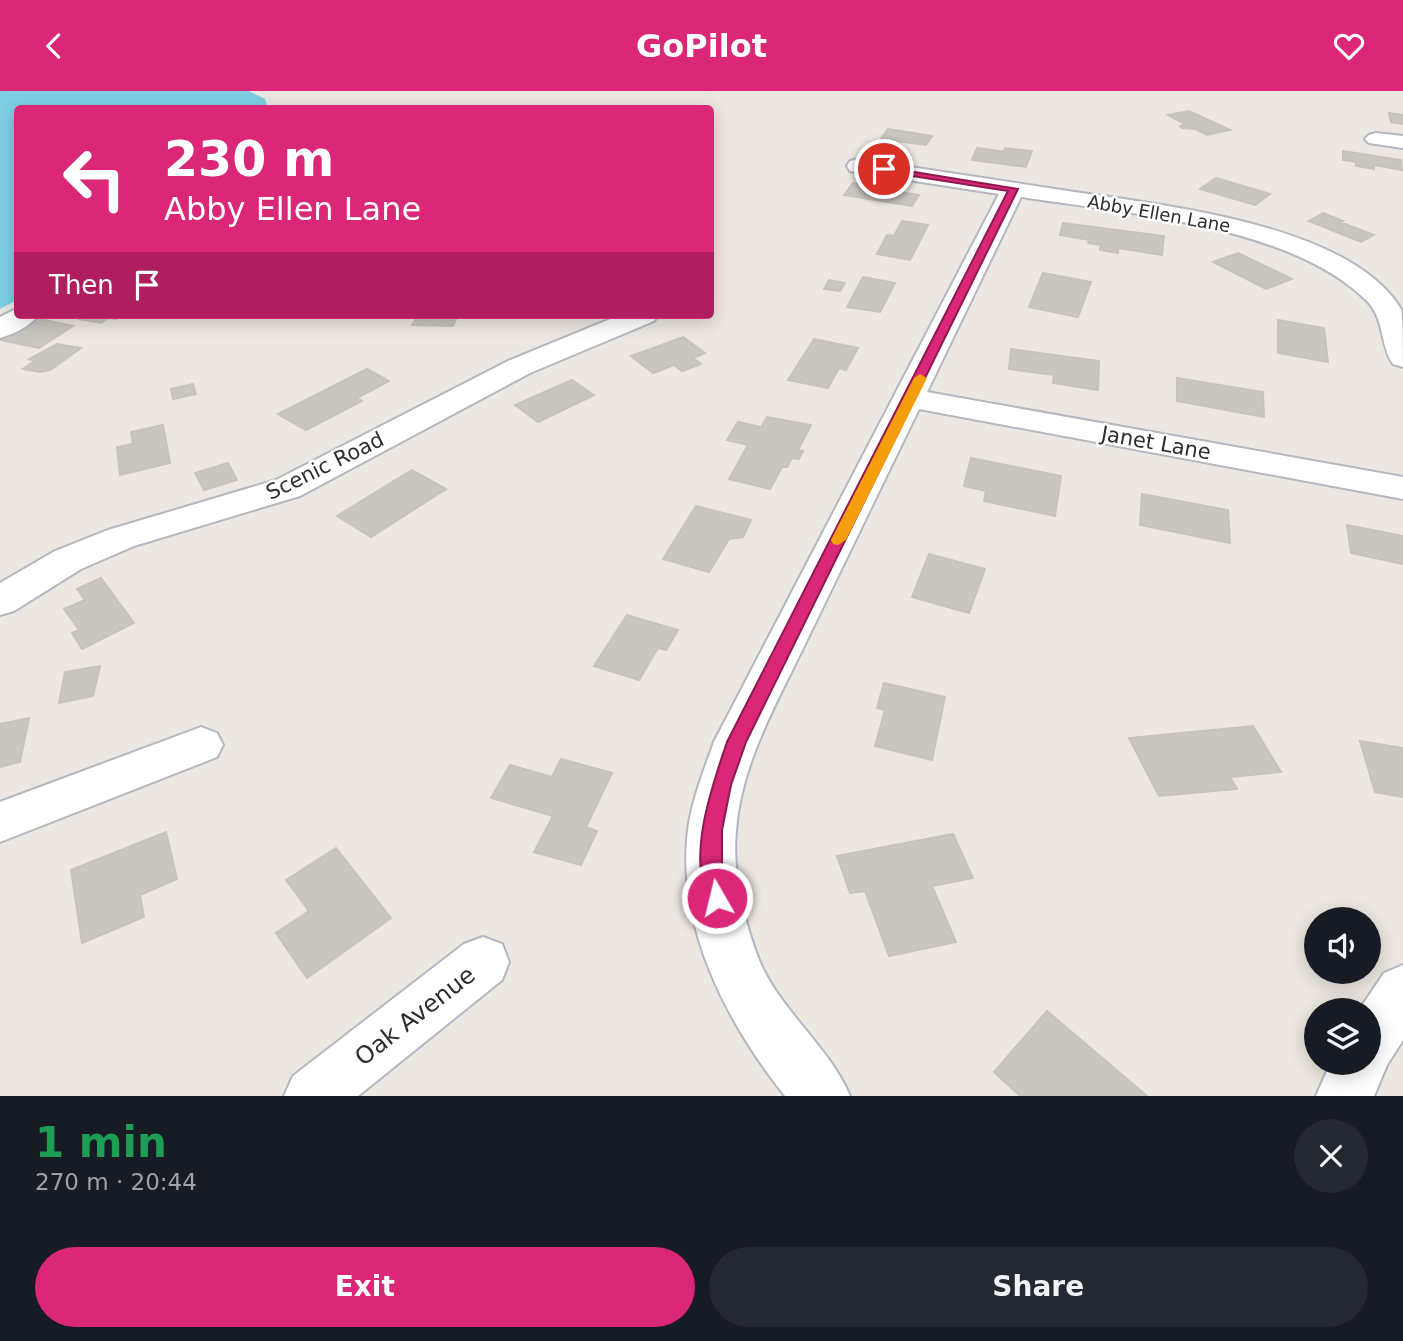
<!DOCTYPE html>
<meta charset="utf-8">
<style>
:root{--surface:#171b24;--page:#242831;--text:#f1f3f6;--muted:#9ea1a6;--accent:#db2777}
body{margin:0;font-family:"DejaVu Sans",sans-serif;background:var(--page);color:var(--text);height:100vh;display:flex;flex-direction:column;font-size:26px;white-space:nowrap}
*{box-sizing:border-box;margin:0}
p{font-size:23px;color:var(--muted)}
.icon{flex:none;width:38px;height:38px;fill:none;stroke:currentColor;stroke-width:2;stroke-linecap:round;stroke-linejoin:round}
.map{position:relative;height:1005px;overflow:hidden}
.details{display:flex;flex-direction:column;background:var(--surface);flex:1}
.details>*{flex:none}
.banner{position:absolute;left:14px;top:14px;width:700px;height:214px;border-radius:7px;box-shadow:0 4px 18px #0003;background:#db2777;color:#fff;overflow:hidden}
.fabs{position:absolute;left:1304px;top:816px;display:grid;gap:14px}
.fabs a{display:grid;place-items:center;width:77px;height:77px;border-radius:50%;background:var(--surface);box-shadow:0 4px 18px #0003;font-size:35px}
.pin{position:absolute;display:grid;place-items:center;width:60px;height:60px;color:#fff;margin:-30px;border:4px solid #fff;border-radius:50%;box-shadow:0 2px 7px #0007}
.me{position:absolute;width:77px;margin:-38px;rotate:352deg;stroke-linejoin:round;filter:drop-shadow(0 0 5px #0008)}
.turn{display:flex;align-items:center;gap:24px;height:147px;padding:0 35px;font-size:32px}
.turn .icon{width:91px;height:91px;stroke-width:2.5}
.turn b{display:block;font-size:49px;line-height:60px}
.then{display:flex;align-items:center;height:66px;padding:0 35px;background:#0003;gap:14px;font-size:26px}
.round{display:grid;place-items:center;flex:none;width:74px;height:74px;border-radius:37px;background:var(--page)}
.headline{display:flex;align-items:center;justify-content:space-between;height:119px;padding:0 35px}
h1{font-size:42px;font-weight:700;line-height:52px;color:#1e9e55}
.cta{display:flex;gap:14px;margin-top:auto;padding:14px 35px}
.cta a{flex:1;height:80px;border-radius:42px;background:var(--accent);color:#fff;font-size:28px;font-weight:700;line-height:80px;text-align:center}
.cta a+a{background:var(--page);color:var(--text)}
header{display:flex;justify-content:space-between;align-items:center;height:91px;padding:0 35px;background:var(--accent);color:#fff;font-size:32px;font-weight:700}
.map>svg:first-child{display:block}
.water{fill:#7ed0e5}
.building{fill:#c9c5bf;stroke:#c8c2ba;stroke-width:2}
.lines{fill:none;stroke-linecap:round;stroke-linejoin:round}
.minor-casing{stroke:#b4b7bf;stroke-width:4}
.minor{fill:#fff;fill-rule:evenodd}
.route{fill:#db2777;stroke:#8e194d;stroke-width:2}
.slow{fill:#f59e0b}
.labels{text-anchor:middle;stroke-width:5;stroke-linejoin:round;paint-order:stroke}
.far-street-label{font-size:18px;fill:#2d2d2d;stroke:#fff}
.street-label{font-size:21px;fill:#2d2d2d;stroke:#fff}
.near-street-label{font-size:24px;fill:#2d2d2d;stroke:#fff}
</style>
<header><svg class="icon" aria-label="back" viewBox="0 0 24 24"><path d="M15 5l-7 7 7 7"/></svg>GoPilot<svg class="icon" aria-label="heart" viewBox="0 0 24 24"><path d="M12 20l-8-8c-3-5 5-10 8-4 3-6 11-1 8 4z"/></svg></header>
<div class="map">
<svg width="1403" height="1005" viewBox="0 0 1403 1005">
<rect width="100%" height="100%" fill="#ede7e1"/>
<path class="water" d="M 0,0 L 249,0 L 265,8 L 268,17 L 18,18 L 17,209 L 0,218 Z"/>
<path class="building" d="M 1189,20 L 1230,39 L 1207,44 L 1196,38 L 1182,37 L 1180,35 L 1185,33 L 1168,24 Z
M 1389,22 L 1403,24 L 1403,33 L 1391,31 Z
M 888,38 L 932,45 L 926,54 L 881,48 Z
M 977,57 L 1014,62 L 1004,59 L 1005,57 L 1032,60 L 1026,76 L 972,69 Z
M 1343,60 L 1401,69 L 1402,79 L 1374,74 L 1374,78 L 1356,75 L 1356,71 L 1343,69 Z
M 1216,87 L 1270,103 L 1255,114 L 1200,98 Z
M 853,92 L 894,98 L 893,100 L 919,104 L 912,115 L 844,104 Z
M 1323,122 L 1343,130 L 1340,131 L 1374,144 L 1361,151 L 1309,130 Z
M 902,130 L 928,134 L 910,169 L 877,163 L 887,144 L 894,145 Z
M 1063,132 L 1164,145 L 1162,164 L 1118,157 L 1118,162 L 1100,159 L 1101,154 L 1088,152 L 1089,149 L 1060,144 Z
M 1238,162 L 1292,188 L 1266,198 L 1213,171 Z
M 1043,182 L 1091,191 L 1078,226 L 1029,216 Z
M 863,186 L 895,192 L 880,221 L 847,216 Z
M 829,189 L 845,192 L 840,200 L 824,198 Z
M 84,224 L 121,224 L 116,228 L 108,227 L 101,232 L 79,228 Z
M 407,224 L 458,224 L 453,235 L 412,234 L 416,228 Z
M 31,226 L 73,235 L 39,257 L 0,249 L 0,245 Z
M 1278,229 L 1324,237 L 1328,271 L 1278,262 Z
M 683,246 L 705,262 L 693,267 L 701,273 L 682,280 L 674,274 L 653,282 L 631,265 Z
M 814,248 L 858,257 L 846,279 L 839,277 L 828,297 L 788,289 Z
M 57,253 L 81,257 L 50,279 L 40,281 L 23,278 L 34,270 L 29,268 Z
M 1011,258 L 1099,270 L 1098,299 L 1053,292 L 1054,284 L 1009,278 Z
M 367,278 L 389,290 L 357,307 L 362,310 L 306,339 L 278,323 Z
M 1177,287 L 1263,301 L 1264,326 L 1177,310 Z
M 572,289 L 594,304 L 538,331 L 515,314 Z
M 193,293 L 196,303 L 173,308 L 171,298 Z
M 767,326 L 811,334 L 798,359 L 803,360 L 799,368 L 792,367 L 787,376 L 782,376 L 770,398 L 729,388 L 748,354 L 727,349 L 738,331 L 761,336 Z
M 163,334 L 170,372 L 120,384 L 117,356 L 133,353 L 131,341 Z
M 971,367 L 1061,385 L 1055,425 L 984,410 L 986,400 L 964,395 Z
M 228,372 L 237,389 L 204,399 L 195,382 Z
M 412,379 L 446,398 L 371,446 L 337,425 Z
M 1142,403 L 1228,419 L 1230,452 L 1140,434 Z
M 696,415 L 751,429 L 743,446 L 729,448 L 709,481 L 663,468 Z
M 1347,434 L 1403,445 L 1403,473 L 1351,462 Z
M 929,463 L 985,478 L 969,522 L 912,506 Z
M 101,487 L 134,532 L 82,558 L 72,542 L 79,539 L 64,518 L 85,509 L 77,498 Z
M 627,524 L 678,539 L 666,559 L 658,557 L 639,589 L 594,575 Z
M 100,575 L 93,605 L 59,612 L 65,581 Z
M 884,592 L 945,606 L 932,669 L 875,655 L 885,619 L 877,617 Z
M 29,627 L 20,671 L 0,676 L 0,633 Z
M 1253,635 L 1281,681 L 1230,686 L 1237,698 L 1159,705 L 1129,647 Z
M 1360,650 L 1403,657 L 1403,706 L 1375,701 Z
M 561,668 L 612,682 L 586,736 L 597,740 L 581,774 L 534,761 L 553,725 L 491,707 L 510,674 L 552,686 Z
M 166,741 L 177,788 L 140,804 L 144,826 L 82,852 L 71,779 Z
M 953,743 L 973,787 L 932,795 L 956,851 L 889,865 L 865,800 L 850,802 L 837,765 Z
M 336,757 L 391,827 L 307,887 L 276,842 L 309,820 L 286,789 Z
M 1047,920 L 1147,1005 L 1020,1005 L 994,981 Z"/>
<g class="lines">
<g class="minor-casing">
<path id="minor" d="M 1376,42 L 1403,45 L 1403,57 L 1369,52 L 1365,48 L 1369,44 Z
M 858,68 C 928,79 998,89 1068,100 C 1159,114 1349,132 1401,218 C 1403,228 1403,262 1403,276 L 1393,273 C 1380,255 1385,228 1367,210 C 1291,134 1124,122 1021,106 L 927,301 L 1403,386 L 1403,408 L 919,318 C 882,394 845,471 808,547 C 779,608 741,671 736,740 C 732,781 743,825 757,864 C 777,918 828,953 850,1005 L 785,1005 C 727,932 676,835 688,739 C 692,709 704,679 714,651 L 999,103 L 850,80 L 847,75 L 850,70 Z
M 18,217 L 18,224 L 38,224 C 30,236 13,243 0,247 L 0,226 Z
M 620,224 L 658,224 L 654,230 L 530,282 L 300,405 L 134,455 L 81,478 L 14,520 L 0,524 L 0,492 L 55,460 L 108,439 L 276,389 L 508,270 Z
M 201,636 L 217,642 L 223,654 L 217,666 L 0,751 L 0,711 Z
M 483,846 L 502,853 L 509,871 L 502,889 L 358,1005 L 284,1005 L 293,985 L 464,853 Z
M 1403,874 L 1403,949 L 1387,974 L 1374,1005 L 1316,1005 L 1331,971 L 1368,971 L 1368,919 L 1359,919 L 1384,882 Z"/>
</g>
<use href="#minor" class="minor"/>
</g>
<path class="route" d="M 884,76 L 1018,98 L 746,651 L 731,694 L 722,739 L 722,788 L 727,807 L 724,814 L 717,816 L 709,814 C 687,765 711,698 727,651 L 1008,100 L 880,80 L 880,76 Z"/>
<path class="slow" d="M 920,283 L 927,287 L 846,449 L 838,454 L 833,453 L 831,449 L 914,287 Z"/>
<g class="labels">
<g class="far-street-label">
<text transform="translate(1159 123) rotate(10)" y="6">Abby Ellen Lane</text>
</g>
<g class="street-label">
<text transform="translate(1156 352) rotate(10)" y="7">Janet Lane</text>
<text transform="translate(325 375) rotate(-26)" y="7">Scenic Road</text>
</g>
<g class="near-street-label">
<text transform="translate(415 925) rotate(-38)" y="8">Oak Avenue</text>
</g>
</g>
</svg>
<div class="fabs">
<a><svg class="icon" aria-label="sound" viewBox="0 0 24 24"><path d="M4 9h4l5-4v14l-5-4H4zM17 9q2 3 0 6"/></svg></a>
<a><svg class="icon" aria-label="layers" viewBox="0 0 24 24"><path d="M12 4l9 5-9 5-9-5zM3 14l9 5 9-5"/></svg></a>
</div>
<div class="pin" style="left:884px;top:78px;background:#d93025"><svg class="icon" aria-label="arrive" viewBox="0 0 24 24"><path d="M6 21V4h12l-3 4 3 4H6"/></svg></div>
<svg class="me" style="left:717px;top:807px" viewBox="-20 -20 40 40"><circle r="17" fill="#db2777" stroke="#fff" stroke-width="3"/><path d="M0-11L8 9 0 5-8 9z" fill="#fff"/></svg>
<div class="banner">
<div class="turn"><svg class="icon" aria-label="left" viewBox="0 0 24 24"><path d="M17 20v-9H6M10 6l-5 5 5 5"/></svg><div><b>230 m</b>Abby Ellen Lane</div></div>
<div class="then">Then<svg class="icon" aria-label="arrive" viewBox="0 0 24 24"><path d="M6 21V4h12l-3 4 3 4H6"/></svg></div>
</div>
</div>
<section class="details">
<div class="headline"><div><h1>1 min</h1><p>270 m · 20:44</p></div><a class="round"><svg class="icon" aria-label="close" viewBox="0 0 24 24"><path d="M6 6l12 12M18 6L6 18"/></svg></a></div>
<div class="cta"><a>Exit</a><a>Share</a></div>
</section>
